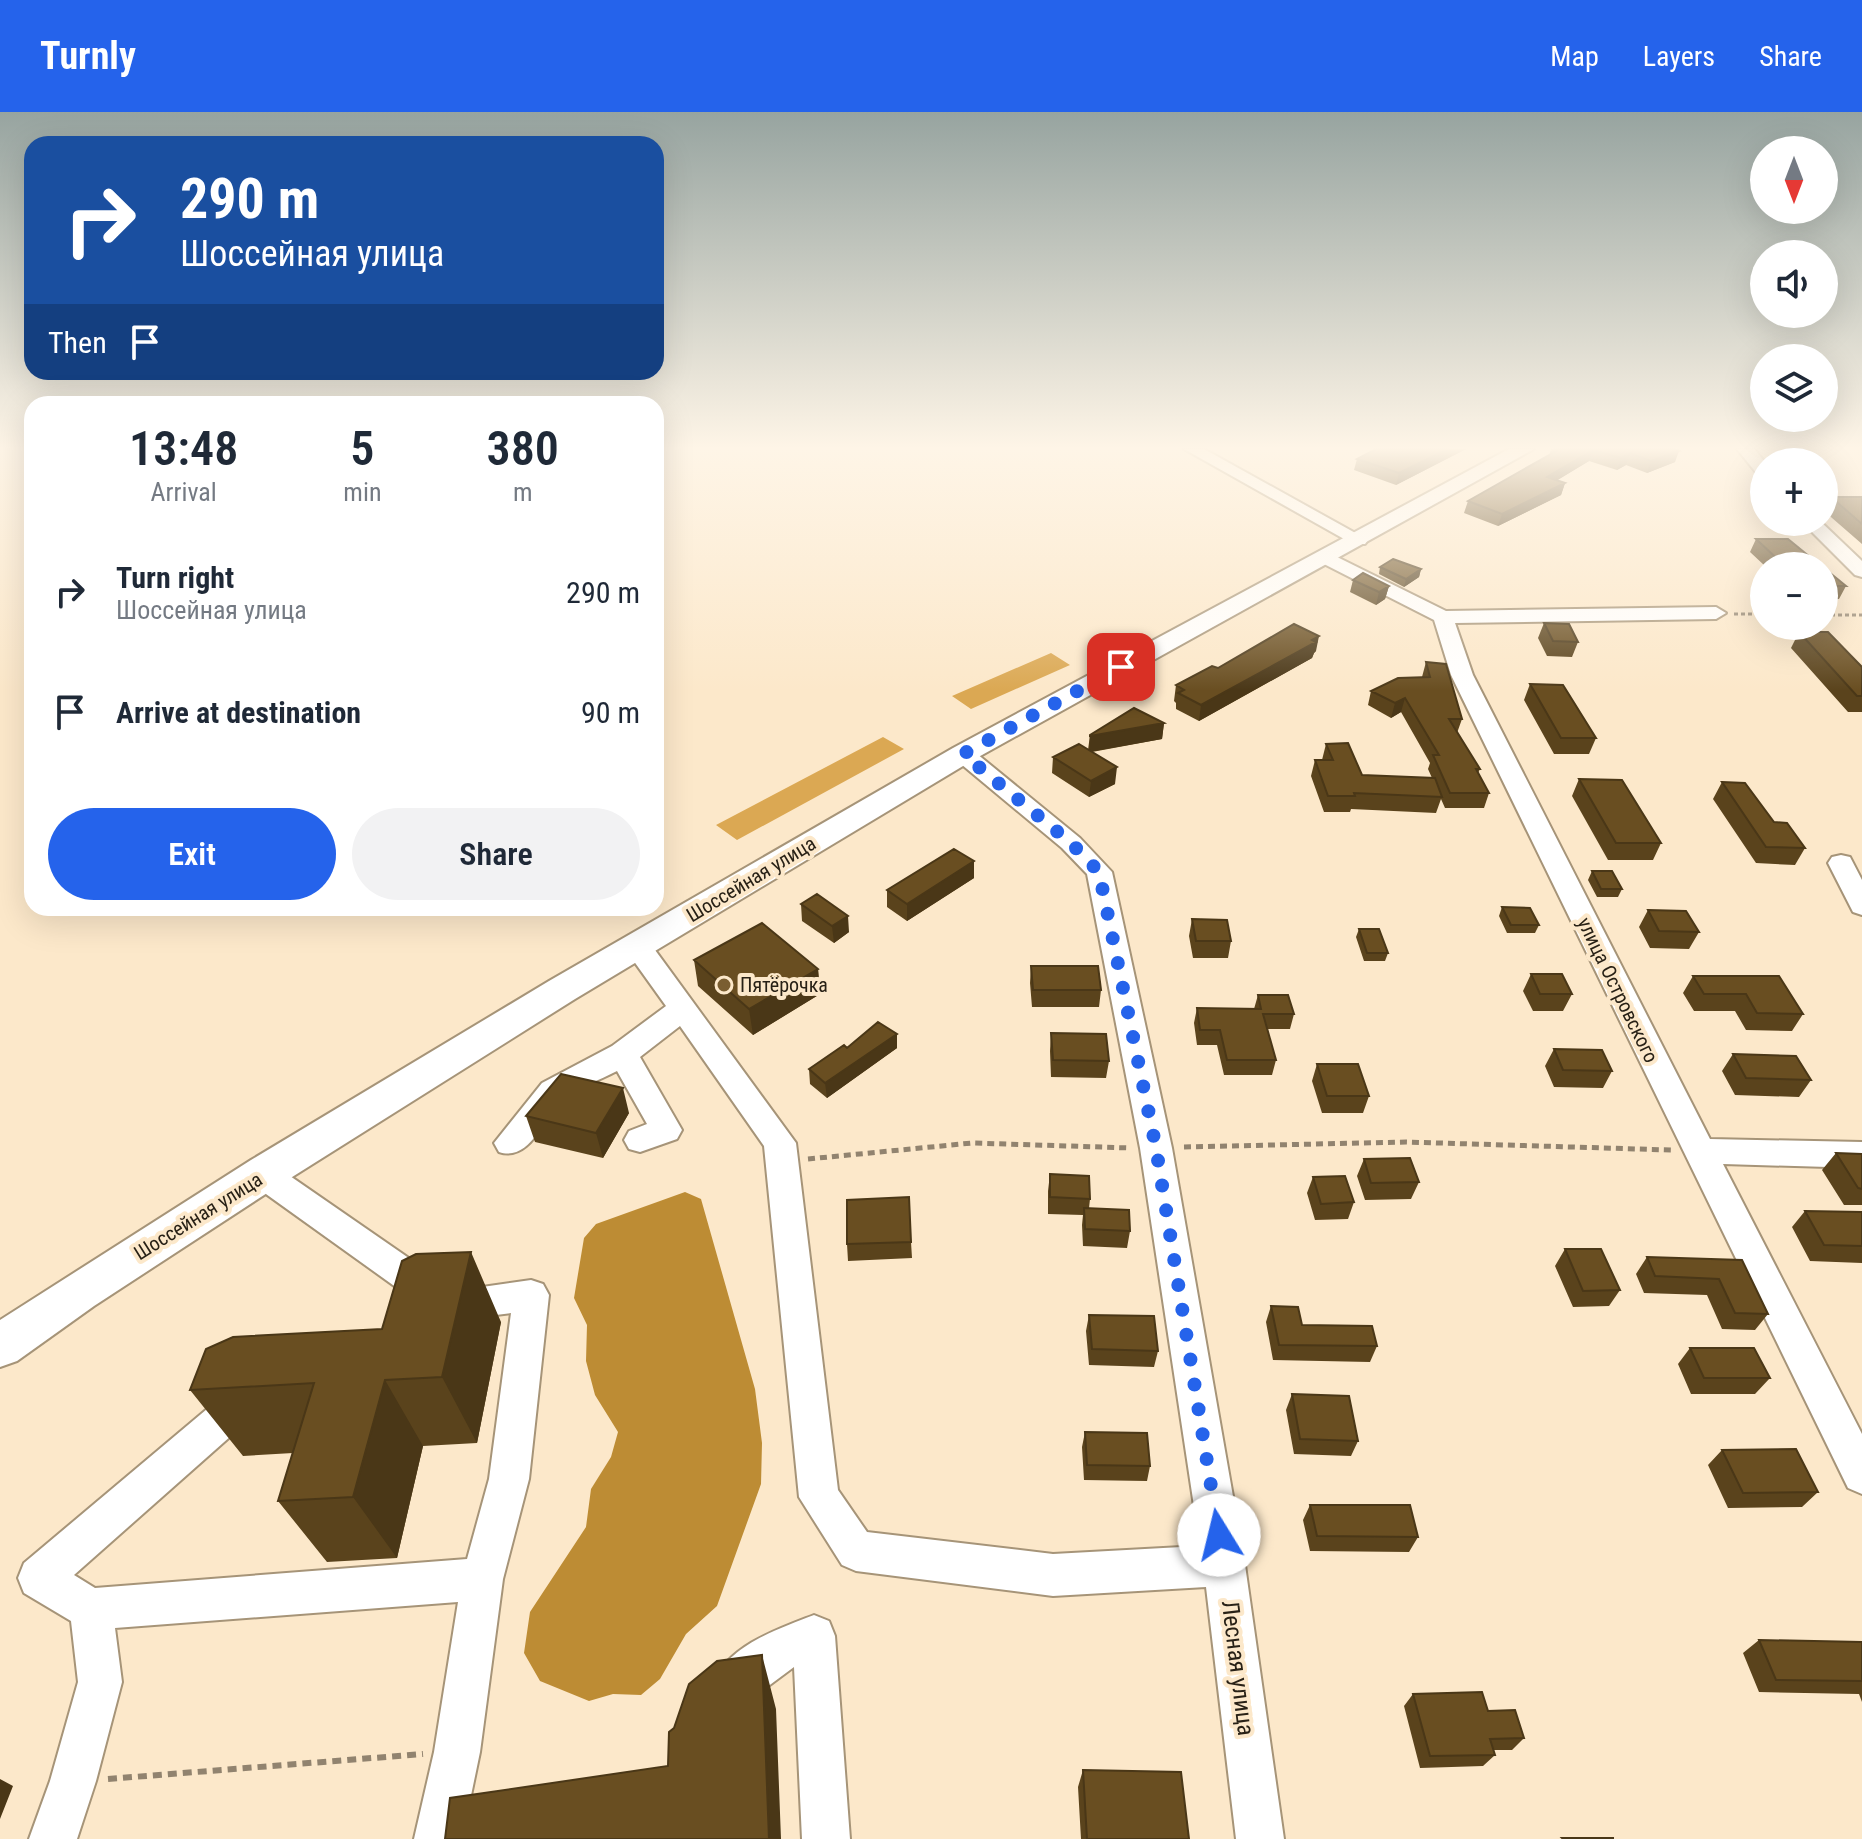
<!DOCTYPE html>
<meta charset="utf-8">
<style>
:root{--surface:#fff;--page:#f2f2f3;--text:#1f2937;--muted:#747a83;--accent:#2563eb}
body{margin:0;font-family:"Roboto Condensed",sans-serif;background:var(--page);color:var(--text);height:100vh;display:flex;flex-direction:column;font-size:30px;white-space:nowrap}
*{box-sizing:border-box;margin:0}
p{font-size:26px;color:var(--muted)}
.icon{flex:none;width:44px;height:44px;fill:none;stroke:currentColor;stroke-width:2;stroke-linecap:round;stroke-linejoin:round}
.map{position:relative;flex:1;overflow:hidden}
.side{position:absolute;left:24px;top:284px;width:640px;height:520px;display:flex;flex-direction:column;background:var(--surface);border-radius:24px;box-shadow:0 8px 32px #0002}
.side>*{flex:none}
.top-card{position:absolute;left:24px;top:24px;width:640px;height:244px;border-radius:24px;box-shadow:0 8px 32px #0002;background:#1a4fa0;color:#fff;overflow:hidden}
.needle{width:52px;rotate:180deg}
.controls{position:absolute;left:1750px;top:24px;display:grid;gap:16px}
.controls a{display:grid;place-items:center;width:88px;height:88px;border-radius:50%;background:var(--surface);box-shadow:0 8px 32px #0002;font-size:40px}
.pin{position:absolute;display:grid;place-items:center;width:68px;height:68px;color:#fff;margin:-34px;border-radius:16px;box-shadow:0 4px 12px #0006}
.me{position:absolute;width:88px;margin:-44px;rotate:351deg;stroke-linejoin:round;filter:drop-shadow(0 0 6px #0008)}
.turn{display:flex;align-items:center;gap:28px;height:168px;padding:0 24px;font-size:36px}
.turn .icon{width:104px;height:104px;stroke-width:2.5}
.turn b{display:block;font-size:56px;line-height:68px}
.then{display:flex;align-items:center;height:76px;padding:0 24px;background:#0003;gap:16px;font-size:30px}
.eta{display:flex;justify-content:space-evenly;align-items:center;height:136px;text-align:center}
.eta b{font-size:48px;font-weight:600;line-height:56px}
.action{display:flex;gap:16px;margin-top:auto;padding:16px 24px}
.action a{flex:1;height:92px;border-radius:48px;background:var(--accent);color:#fff;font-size:32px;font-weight:600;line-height:92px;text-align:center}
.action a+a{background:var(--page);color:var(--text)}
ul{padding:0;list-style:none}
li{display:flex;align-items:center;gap:24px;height:120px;padding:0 24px}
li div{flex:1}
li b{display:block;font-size:30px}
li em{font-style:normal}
header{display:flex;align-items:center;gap:48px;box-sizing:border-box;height:112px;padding:0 40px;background:var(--accent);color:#fff}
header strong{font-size:38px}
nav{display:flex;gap:44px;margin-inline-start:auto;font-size:28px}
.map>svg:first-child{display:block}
.forest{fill:#dba853}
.water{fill:#bd8c34}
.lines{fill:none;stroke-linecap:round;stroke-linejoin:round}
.minor-casing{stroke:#a69478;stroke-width:4}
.major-casing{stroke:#a69478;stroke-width:4}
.path-far2{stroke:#91836f;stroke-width:3;stroke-dasharray:4 3;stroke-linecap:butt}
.path-far1{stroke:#91836f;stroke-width:5;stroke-dasharray:7 5;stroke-linecap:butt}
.path{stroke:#91836f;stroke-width:6;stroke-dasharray:9 6;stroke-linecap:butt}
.minor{fill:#fff;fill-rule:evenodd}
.major{fill:#fff;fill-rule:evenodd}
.wall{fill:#5a431c}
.shaded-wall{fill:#4a3717}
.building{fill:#694e21;stroke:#4a3717;stroke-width:2}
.route{stroke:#2563eb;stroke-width:14;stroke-dasharray:0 25.2}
.poi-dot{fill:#7a5e31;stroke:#fce8ca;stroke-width:3}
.labels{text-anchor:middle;stroke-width:8;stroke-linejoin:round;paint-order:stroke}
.street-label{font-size:20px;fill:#282116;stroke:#fce8ca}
.poi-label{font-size:20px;fill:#282116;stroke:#fce8ca;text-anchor:start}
.near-street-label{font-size:24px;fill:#282116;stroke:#fce8ca}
</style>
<header>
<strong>Turnly</strong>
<nav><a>Map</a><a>Layers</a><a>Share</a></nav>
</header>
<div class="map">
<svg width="1862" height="1727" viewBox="0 0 1862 1727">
<rect width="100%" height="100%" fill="#fce8ca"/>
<path class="forest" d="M 1051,541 L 1070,553 L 971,597 L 952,584 Z
M 883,625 L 904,637 L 737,728 L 716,713 Z"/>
<path class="water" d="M 685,1080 L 701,1087 L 755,1277 L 762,1331 L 761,1372 L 717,1494 L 686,1522 L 660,1567 L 641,1583 L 613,1582 L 589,1589 L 540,1569 L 524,1541 L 530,1500 L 586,1415 L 591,1377 L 611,1345 L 618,1320 L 595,1283 L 586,1249 L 587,1213 L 574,1186 L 584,1126 L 596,1112 Z"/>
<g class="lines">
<g class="minor-casing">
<path id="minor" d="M 1184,337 L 1204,337 L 1368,428 L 1365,432 L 1353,432 Z
M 1737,337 L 1754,337 L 1765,350 L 1764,364 L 1758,363 Z
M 1802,410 L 1821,410 L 1862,449 L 1862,465 L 1855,463 Z
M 1327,440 L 1446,499 L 1716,495 L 1726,501 L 1716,507 L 1455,511 L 1473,563 L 1710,1027 L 1862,1030 L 1862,1056 L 1723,1052 L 1862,1322 L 1862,1382 L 1848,1376 L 1451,563 L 1434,508 L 1320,450 L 1318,446 Z
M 963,635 L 971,637 L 1080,726 L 1112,760 L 1172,1036 L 1245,1453 L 1284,1727 L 1236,1727 L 1206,1475 L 1053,1484 L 856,1459 L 842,1453 L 799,1385 L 764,1034 L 680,914 L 640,945 L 682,1018 L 677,1027 L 640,1040 L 629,1037 L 624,1028 L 629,1019 L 647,1012 L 617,959 C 600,968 576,976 562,989 C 543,1008 529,1050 499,1040 L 494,1031 L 542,971 L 612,934 L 666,894 L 623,834 L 627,827 L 637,825 L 647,827 L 796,1031 L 838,1378 L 867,1420 L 1053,1442 L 1200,1434 L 1140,1036 L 1087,762 L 1062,736 L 955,647 L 951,642 L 955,637 Z
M 1841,743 L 1850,745 L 1862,768 L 1862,803 L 1853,800 L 1828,751 L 1832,745 Z
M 266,1047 L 277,1051 L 290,1064 L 442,1169 L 447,1180 L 531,1168 L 543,1172 L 549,1183 L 529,1367 L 503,1467 L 480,1640 L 462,1727 L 414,1727 L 434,1640 L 458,1490 L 115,1516 L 122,1570 L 96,1669 L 77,1727 L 29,1727 L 50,1669 L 78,1570 L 71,1509 L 24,1481 L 18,1466 L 24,1451 L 232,1276 L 245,1271 L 258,1276 L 264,1288 L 258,1300 L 74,1463 L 95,1476 L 467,1447 L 489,1367 L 511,1201 L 456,1208 L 443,1203 L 438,1192 L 430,1195 L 418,1191 L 266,1082 L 250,1060 L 255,1051 Z
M 814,1503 L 829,1509 L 835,1524 L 850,1727 L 802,1727 L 794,1555 L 751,1587 L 735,1593 L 719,1587 L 713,1571 C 729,1533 778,1517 814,1503 Z"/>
</g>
<g class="major-casing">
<path id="major" d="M 1509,337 L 1534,337 L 973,648 L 575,887 L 281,1072 L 94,1194 L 17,1249 L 0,1255 L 0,1208 L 251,1048 L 549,869 L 953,636 Z"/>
</g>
<path class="path-far2" d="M 1734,502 L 1764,502
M 1824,503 L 1862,503"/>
<path class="path-far1" d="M 1184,1035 L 1406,1030 L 1671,1038
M 808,1047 L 972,1031 L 1131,1036"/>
<path class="path" d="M 108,1667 L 423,1642"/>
<use href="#minor" class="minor"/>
<use href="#major" class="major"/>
</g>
<path class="wall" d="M 1466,337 L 1396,373 L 1354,358 L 1357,347 Z
M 1551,337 L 1680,337 L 1677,338 L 1675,350 L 1647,361 L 1626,353 L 1617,358 L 1589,349 L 1557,368 L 1565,371 L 1561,383 L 1498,414 L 1464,401 L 1468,389 L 1549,344 Z
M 1831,385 L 1862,385 L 1862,432 L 1824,399 Z
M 1756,427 L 1821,454 L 1765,454 L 1750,440 Z
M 1380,455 L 1421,457 L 1419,465 L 1404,475 L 1379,462 Z
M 1824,456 L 1846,474 L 1839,487 L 1824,488 Z
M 1353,468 L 1389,474 L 1385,487 L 1376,493 L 1350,480 Z
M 1544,511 L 1578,530 L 1572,545 L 1547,544 L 1538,526 Z
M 1799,520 L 1862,555 L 1862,600 L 1848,600 L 1791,536 Z
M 1316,539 L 1314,541 L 1312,546 L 1199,609 L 1176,597 L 1176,591 L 1174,589 L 1176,573 L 1218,556 Z
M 1426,550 L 1462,607 L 1457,621 L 1480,657 L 1478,661 L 1489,681 L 1484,696 L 1445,696 L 1441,687 L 1436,701 L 1351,697 L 1350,700 L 1324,700 L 1311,664 L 1315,648 L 1322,648 L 1326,632 L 1362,663 L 1432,666 L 1428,657 L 1430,651 L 1401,600 L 1391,606 L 1368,593 L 1371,579 L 1422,565 Z
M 1530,572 L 1596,626 L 1589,642 L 1554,642 L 1524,588 Z
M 1164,611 L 1162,627 L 1092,640 L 1115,672 L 1089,685 L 1052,661 L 1053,645 L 1088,638 L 1090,623 Z
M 1579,667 L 1661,731 L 1653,748 L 1608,748 L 1572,684 Z
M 1722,670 L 1805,736 L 1795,753 L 1756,751 L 1713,687 Z
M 974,749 L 974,766 L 907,809 L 887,795 L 887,778 Z
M 1592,759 L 1622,777 L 1618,785 L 1597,785 L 1588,768 Z
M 801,792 L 849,820 L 834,831 L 802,809 Z
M 1502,795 L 1539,813 L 1535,821 L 1507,821 L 1499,804 Z
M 1648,798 L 1699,820 L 1689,837 L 1650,836 L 1639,815 Z
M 1192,807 L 1231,829 L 1228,846 L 1193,846 L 1189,824 Z
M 1359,817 L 1388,841 L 1385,849 L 1364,849 L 1356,825 Z
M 694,848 L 818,857 L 820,882 L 753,923 L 698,874 Z
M 1031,854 L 1101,878 L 1099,895 L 1032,895 L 1030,871 Z
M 1531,862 L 1572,882 L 1563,899 L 1533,899 L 1523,879 Z
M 1693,864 L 1803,902 L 1792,919 L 1746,918 L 1735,899 L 1694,899 L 1683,881 Z
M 1258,883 L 1294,902 L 1290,917 L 1267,917 L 1276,948 L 1272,963 L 1224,963 L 1217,933 L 1197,933 L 1194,911 L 1197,896 L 1254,897 Z
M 1051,921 L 1109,949 L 1106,966 L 1051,965 L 1050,939 Z
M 897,922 L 897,936 L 827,986 L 810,972 L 809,957 L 847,936 Z
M 1554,937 L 1612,959 L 1603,976 L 1554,975 L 1545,954 Z
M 1733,942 L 1811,968 L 1799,985 L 1735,983 L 1722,959 Z
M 1317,952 L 1369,984 L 1363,1001 L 1322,1001 L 1312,969 Z
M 629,1001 L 603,1046 L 535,1030 L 526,1004 Z
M 1836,1041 L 1862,1042 L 1862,1093 L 1844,1093 L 1822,1058 Z
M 1364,1047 L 1419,1070 L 1411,1087 L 1365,1088 L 1357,1064 Z
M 1050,1062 L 1090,1087 L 1089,1096 L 1130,1119 L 1127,1136 L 1083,1134 L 1082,1113 L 1083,1103 L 1048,1102 L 1048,1079 Z
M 1313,1065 L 1354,1090 L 1348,1107 L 1315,1108 L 1307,1081 Z
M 1805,1099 L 1862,1100 L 1862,1151 L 1810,1149 L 1792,1115 Z
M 911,1130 L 912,1146 L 848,1149 L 847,1132 Z
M 1565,1137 L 1620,1178 L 1609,1194 L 1573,1195 L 1555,1154 Z
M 1647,1145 L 1742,1148 L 1768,1202 L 1755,1218 L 1722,1217 L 1707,1183 L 1644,1181 L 1636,1162 Z
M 1271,1194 L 1302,1213 L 1377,1234 L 1370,1250 L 1273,1248 L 1266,1210 Z
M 1089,1203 L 1158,1239 L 1154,1255 L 1089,1253 L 1086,1219 Z
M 501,1210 L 477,1331 L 423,1334 L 397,1446 L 327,1450 L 278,1389 L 293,1341 L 243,1344 L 190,1278 L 382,1217 Z
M 1690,1236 L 1770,1266 L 1755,1282 L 1691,1282 L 1678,1252 Z
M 1292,1282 L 1358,1329 L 1351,1344 L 1294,1342 L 1286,1298 Z
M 1085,1320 L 1150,1354 L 1147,1369 L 1084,1368 L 1082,1335 Z
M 1722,1338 L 1818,1380 L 1802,1395 L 1728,1396 L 1708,1353 Z
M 1310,1393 L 1418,1425 L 1409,1440 L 1310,1439 L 1303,1408 Z
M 1759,1528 L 1862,1530 L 1862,1590 L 1859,1582 L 1759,1580 L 1743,1541 Z
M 1413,1582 L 1488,1599 L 1524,1626 L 1512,1638 L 1493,1638 L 1495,1643 L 1483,1654 L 1420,1656 L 1404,1594 Z
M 1083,1658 L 1189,1727 L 1081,1727 L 1078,1675 Z"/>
<path class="shaded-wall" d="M 1448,337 L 1466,337 L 1396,373 L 1399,361 Z
M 1593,338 L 1589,349 L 1543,377 L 1547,365 Z
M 1679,339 L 1675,350 L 1647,361 L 1651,349 Z
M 1630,341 L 1626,353 L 1617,358 L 1621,346 Z
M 1565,371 L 1561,383 L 1498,414 L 1502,402 Z
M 1421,457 L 1419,465 L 1404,475 L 1406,467 Z
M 1389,474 L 1385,487 L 1376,493 L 1379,480 Z
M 1319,524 L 1316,539 L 1314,541 L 1312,546 L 1199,609 L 1201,593 Z
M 1405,586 L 1401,600 L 1391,606 L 1395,591 Z
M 1164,611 L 1162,627 L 1089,640 L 1090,624 Z
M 1117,655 L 1115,672 L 1089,685 L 1091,669 Z
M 974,749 L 974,766 L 907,809 L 907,792 Z
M 848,804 L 849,820 L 834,831 L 832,814 Z
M 818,857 L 820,882 L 753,923 L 749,897 Z
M 897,922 L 897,936 L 827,986 L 825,971 Z
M 623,976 L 629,1001 L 603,1046 L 596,1021 Z
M 471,1140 L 501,1210 L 477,1331 L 442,1265 Z
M 385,1268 L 423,1334 L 397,1446 L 353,1385 Z
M 762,1543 L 776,1597 L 781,1727 L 769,1727 Z
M 0,1667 L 13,1674 L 0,1707 Z"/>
<path class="building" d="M 1376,337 L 1448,337 L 1399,361 L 1357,347 Z
M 1554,337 L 1674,337 L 1679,339 L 1651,349 L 1630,341 L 1621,346 L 1593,338 L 1547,365 L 1565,371 L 1502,402 L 1468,389 L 1558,338 Z
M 1831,385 L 1862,385 L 1862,412 Z
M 1756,427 L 1788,427 L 1821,454 L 1785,454 Z
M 1393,447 L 1421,457 L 1406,467 L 1380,455 Z
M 1824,456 L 1846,474 L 1824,474 Z
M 1363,461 L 1389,474 L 1379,480 L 1353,468 Z
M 1544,511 L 1569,512 L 1578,530 L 1553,529 Z
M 1294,512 L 1319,524 L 1312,528 L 1316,530 L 1201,593 L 1178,581 L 1184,578 L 1176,573 L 1212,554 L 1218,556 Z
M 1799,520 L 1828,520 L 1862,555 L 1862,584 L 1857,584 Z
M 1426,550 L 1446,552 L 1462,607 L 1449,607 L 1480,657 L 1476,657 L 1489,681 L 1450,681 L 1433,643 L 1439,643 L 1405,586 L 1395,591 L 1371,579 L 1398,566 L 1430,565 Z
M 1530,572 L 1563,573 L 1596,626 L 1561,626 Z
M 1134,596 L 1164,611 L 1090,624 L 1090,623 Z
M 1348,631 L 1362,663 L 1435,666 L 1442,685 L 1354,681 L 1355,684 L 1328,684 L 1315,648 L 1333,648 L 1326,632 Z
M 1079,632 L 1117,655 L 1091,669 L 1053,645 Z
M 1579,667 L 1622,668 L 1661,731 L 1616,731 Z
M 1722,670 L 1745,671 L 1774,710 L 1787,711 L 1805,736 L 1766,735 Z
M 954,737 L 974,749 L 907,792 L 887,778 Z
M 1592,759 L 1612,759 L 1622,777 L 1601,777 Z
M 817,782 L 848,804 L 832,814 L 801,792 Z
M 1502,795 L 1530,796 L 1539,813 L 1511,813 Z
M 1648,798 L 1686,799 L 1699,820 L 1659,819 Z
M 1192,807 L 1227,808 L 1231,829 L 1196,829 Z
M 762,811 L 818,857 L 749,897 L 694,848 Z
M 1359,817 L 1379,817 L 1388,841 L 1367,841 Z
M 1031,854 L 1098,854 L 1101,878 L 1033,878 Z
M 1531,862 L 1562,862 L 1572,882 L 1540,882 Z
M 1693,864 L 1779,864 L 1803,902 L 1757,901 L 1746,882 L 1704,882 Z
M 1258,883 L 1288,883 L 1294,902 L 1263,902 L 1276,948 L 1227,948 L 1220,918 L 1200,918 L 1197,896 L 1261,897 Z
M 878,910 L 897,922 L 825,971 L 809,957 L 844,933 L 847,936 Z
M 1051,921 L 1106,922 L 1109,949 L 1053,948 Z
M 1554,937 L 1602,938 L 1612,959 L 1563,958 Z
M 1733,942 L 1796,944 L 1811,968 L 1746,966 Z
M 1317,952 L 1358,952 L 1369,984 L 1327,984 Z
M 561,962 L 623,976 L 596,1021 L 526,1004 Z
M 1836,1041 L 1862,1042 L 1862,1077 L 1858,1076 Z
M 1410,1046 L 1419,1070 L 1371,1071 L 1364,1047 Z
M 1050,1062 L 1089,1064 L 1090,1087 L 1050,1085 Z
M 1345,1064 L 1354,1090 L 1321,1092 L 1313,1065 Z
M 909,1085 L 911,1130 L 847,1132 L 847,1088 Z
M 1084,1096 L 1129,1098 L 1130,1119 L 1085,1117 Z
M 1805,1099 L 1862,1100 L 1862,1134 L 1824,1133 Z
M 1565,1137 L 1601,1137 L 1620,1178 L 1583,1179 Z
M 471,1140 L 442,1265 L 385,1268 L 353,1385 L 278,1389 L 314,1271 L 190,1278 L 206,1237 L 233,1225 L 382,1217 L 402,1149 L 416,1142 Z
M 1647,1145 L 1742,1148 L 1768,1202 L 1735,1201 L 1719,1167 L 1655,1164 Z
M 1271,1194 L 1298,1195 L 1302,1213 L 1372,1214 L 1377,1234 L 1279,1233 Z
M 1089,1203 L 1154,1204 L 1158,1239 L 1092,1237 Z
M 1690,1236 L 1754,1236 L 1770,1266 L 1704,1266 Z
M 1292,1282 L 1349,1284 L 1358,1329 L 1300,1327 Z
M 1085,1320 L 1147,1321 L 1150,1354 L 1087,1353 Z
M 1796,1337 L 1818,1380 L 1743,1381 L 1722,1338 Z
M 1310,1393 L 1410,1393 L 1418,1425 L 1317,1424 Z
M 1759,1528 L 1862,1530 L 1862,1569 L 1776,1568 Z
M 762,1543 L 769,1727 L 445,1727 L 450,1686 L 668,1654 L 669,1620 L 674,1616 L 689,1572 L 717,1549 Z
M 1482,1580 L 1488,1599 L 1515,1598 L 1524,1626 L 1490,1627 L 1495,1643 L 1430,1644 L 1413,1582 Z
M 1083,1658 L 1181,1660 L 1189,1727 L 1087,1727 Z
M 1562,1726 L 1613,1726 L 1613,1727 L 1563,1727 Z"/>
<linearGradient id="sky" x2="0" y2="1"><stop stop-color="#97a4a0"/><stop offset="0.58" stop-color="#fef5e7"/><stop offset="1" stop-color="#fef5e7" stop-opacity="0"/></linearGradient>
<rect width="1862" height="579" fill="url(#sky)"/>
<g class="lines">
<path class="route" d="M 1121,555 L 963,642 L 1071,731 L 1099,760 L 1156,1036 L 1219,1423"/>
</g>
<circle class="poi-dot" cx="724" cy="873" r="8"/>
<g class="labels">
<g class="street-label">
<text transform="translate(751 767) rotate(-31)" y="7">Шоссейная улица</text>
<text transform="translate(1618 878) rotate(64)" y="7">улица Островского</text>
<text transform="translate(198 1104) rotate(-32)" y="7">Шоссейная улица</text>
</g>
<g class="poi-label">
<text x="740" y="880">Пятёрочка</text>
</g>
<g class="near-street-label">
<text transform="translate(1238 1556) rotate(83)" y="8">Лесная улица</text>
</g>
</g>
</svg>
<div class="controls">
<a><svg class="needle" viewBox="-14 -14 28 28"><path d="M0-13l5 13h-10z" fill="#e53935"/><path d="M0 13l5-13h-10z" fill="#747a83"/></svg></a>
<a><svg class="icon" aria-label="sound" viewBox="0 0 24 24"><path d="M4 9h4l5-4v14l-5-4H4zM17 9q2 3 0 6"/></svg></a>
<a><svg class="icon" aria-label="layers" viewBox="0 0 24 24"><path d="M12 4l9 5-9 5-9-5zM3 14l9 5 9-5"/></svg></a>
<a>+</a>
<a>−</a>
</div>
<div class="pin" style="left:1121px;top:555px;background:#d93025"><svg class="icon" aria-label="arrive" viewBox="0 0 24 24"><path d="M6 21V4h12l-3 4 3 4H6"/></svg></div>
<svg class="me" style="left:1219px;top:1423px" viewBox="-20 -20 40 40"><circle r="19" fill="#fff"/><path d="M0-13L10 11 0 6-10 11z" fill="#2563eb"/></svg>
<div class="top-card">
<div class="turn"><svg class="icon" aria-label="right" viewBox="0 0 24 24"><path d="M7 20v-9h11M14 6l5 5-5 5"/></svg><div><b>290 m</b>Шоссейная улица</div></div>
<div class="then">Then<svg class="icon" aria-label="arrive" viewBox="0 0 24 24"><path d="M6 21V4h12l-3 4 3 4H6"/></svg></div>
</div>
<section class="side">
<div class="eta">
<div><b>13:48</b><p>Arrival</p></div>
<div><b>5</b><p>min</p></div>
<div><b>380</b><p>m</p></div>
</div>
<ul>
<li><svg class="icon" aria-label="right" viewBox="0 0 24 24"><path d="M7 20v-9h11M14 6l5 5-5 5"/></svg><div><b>Turn right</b><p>Шоссейная улица</p></div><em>290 m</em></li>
<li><svg class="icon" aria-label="arrive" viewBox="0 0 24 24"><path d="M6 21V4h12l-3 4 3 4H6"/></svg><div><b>Arrive at destination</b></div><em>90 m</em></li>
</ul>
<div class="action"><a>Exit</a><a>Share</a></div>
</section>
</div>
